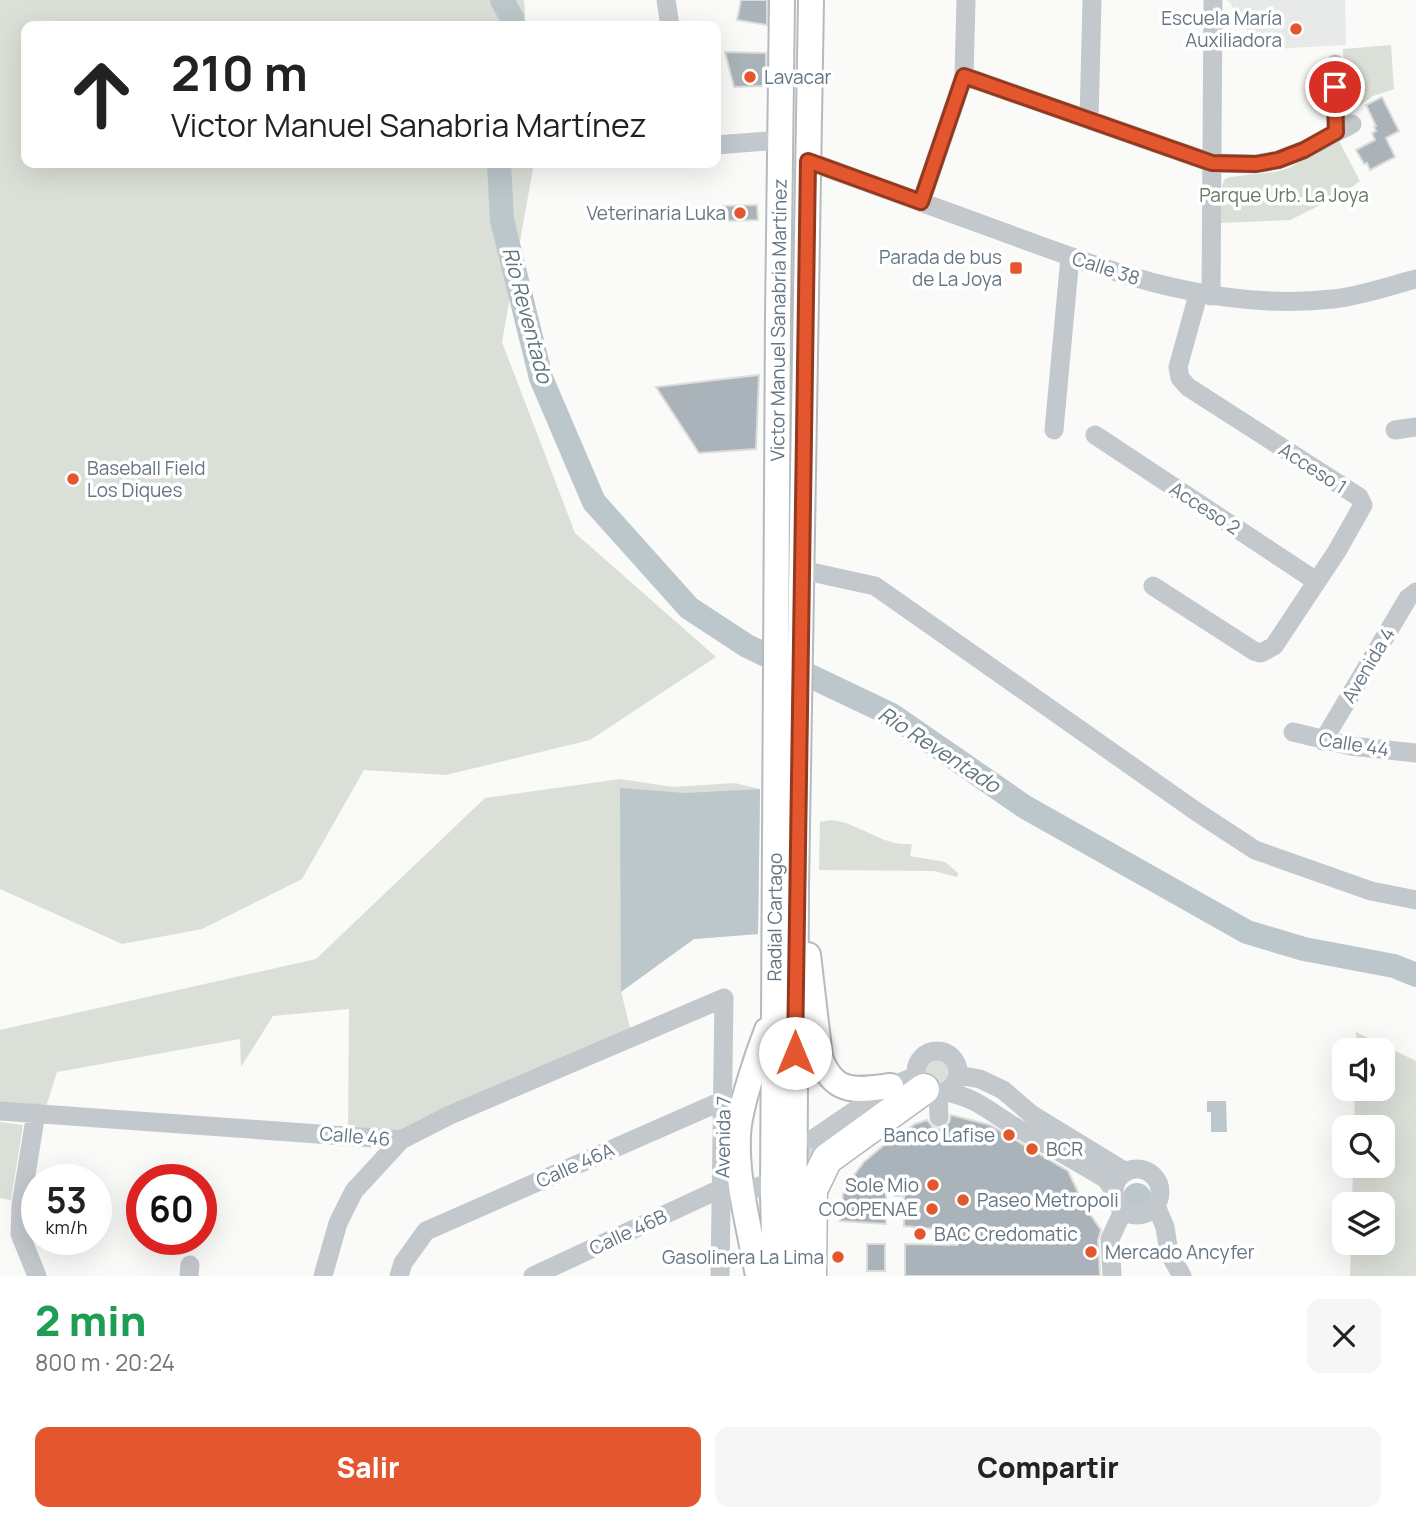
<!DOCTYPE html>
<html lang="es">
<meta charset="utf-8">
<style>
:root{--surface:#fff;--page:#f6f6f6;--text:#222;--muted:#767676;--accent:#e4572e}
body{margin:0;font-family:Manrope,sans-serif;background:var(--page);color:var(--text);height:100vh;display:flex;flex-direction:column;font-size:26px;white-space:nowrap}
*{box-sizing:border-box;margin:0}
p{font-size:23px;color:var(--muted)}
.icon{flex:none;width:38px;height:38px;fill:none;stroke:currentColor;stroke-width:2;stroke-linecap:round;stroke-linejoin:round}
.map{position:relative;height:1276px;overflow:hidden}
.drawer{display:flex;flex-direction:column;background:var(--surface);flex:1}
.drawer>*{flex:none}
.guide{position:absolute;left:21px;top:21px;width:700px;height:147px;border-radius:14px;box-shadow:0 7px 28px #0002;background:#fff;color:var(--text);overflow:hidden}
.fabs{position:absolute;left:1332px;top:1038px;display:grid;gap:14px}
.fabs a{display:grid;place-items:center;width:63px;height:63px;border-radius:14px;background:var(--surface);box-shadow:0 7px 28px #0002;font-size:35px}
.speed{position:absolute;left:21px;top:1164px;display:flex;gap:14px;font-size:35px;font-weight:700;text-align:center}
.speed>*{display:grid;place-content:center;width:91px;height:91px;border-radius:50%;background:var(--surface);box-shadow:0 7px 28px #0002;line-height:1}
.speed small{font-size:18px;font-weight:400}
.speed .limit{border:10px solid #d22;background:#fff;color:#111}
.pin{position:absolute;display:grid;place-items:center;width:60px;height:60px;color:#fff;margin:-30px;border:4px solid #fff;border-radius:50%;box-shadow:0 2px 7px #0007}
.me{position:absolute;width:77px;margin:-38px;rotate:0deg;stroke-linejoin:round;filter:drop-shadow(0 0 5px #0008)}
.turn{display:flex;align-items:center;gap:24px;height:147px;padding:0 35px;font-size:32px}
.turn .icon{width:91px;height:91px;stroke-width:2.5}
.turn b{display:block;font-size:49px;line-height:60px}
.round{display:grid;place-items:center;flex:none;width:74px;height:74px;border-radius:14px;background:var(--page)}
.headline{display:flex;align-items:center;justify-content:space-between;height:119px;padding:0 35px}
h1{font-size:42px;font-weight:800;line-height:52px;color:#1e9e55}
.button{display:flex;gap:14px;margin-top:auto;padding:14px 35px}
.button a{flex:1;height:80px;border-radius:14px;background:var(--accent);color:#fff;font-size:28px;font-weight:800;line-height:80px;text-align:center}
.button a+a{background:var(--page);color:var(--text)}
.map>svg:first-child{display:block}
.built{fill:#e8e9e9}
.green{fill:#dadfd7}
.water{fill:#bbc7cb}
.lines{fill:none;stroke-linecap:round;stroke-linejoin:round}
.river{stroke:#bbc7cb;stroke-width:24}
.building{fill:#aab3b9;stroke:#dcdcda;stroke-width:2}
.minor-tunnel{stroke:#d5d9db;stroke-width:19;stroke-dasharray:19 10;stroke-linecap:butt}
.major-casing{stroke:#b5babe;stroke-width:28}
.highway-casing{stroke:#b4b9bd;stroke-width:33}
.minor{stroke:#c3c8cc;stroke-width:19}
.major{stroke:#fff;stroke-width:24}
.highway{stroke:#fff;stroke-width:30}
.route-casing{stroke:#94391e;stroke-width:18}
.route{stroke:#e4572e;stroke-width:12}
.poi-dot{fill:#e4572e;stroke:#fff;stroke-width:2.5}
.labels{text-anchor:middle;stroke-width:7;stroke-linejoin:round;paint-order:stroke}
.poi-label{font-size:19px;fill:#657683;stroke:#fff;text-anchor:end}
.park-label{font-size:19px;fill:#687a64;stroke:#fff}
.street-label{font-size:19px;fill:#657683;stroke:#fff}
.water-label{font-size:21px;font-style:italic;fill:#60757c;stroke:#fff}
</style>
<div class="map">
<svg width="1416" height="1276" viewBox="0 0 1416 1276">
<rect width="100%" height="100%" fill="#fafaf8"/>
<path class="built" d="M 1227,0 L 1345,0 L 1346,45 L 1252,50 L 1245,24 L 1232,24 L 1232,5 Z"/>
<path class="green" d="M 0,0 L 524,0 L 526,26 L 26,26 L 26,163 L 534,163 L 502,342 L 575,533 L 716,657 L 590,740 L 446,775 L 364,770 L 302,879 L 202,929 L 122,944 L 0,889 Z
M 1391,45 L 1394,89 L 1373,96 L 1351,112 L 1345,109 L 1343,49 Z
M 1338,139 L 1360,181 L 1339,196 L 1290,220 L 1221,223 L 1220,191 L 1225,179 L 1230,177 L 1274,172 L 1289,168 Z
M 620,779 L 673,787 L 735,783 L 760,789 L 758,934 L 694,939 L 621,991 L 632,1036 L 401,1140 L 348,1135 L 349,1009 L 273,1016 L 241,1067 L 240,1039 L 57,1072 L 44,1113 L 0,1111 L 0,1030 L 316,959 L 485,798 Z
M 831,820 C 861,823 882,847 912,844 L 910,856 L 945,862 L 958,873 L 957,877 L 934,871 L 819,870 L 820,822 Z
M 1356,1032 L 1416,1061 L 1416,1276 L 1350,1276 L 1351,1243 L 1382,1242 L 1382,1204 L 1352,1204 L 1353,1166 L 1382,1166 L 1382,1127 L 1354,1127 L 1355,1089 L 1382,1088 L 1382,1050 L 1356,1050 Z
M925 1072a12 12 0 1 1 24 0a12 12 0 1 1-24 0Z
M 0,1122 L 23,1125 L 11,1200 L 0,1198 Z"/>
<path class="water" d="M 620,788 L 685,793 L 760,789 L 758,934 L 694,939 L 621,992 Z
M 1207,1101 L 1226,1101 L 1227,1132 L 1211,1132 L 1211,1112 L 1207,1112 Z
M1123 1197a14 14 0 1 1 28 0a14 14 0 1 1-28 0Z"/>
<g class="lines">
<path class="river" d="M 502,0 L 512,18 L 513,26
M 499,163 L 502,220 L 541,378 L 594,502 L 689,608 L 747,646 L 892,715 L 1025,807 L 1247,932 L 1304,949 L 1394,966 L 1416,975"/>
</g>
<path class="building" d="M 741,0 L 767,0 L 767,25 L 737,20 Z
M 725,52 L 766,53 L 766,86 L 734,87 Z
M 1382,97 L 1399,131 L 1386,138 L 1395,157 L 1370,170 L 1367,163 L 1364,164 L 1356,150 L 1375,140 L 1372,133 L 1376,131 L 1374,127 L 1376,126 L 1366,105 Z
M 757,205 L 758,220 L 723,221 L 723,206 Z
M 759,375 L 756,449 L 699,453 L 656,387 Z
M 951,1115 L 990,1125 L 1068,1171 L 1085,1207 L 1101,1230 L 1098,1240 L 1100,1276 L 905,1276 L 905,1244 L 957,1245 L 957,1231 L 904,1226 L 904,1196 L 895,1196 L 891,1176 L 886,1176 L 886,1224 L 840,1221 L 843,1194 L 848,1183 L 864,1162 L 884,1145 L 915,1124 L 927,1120 L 933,1127 L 940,1129 L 949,1123 Z
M 867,1244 L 885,1244 L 885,1271 L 867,1271 Z"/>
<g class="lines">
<path class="minor-tunnel" d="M 784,1171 L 816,1151"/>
<g class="major-casing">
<g id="major">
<path d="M 808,955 L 820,1057 C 834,1096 857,1090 891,1086"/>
<path d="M 758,1276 C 750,1230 736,1182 738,1135 C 739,1109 757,1056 767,1030"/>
<path id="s1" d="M 775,1276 L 773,1194 L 778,316 L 782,0"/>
<path d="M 794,1276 L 796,886 L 811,0"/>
</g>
</g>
<g class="highway-casing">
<path id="highway" d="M 811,1276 L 812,1190 L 827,1159 L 924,1089"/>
</g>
<path class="minor" d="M 666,0 L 670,26
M 1335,64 L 1336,132
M 964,76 L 1212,163 L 1256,164 L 1278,160 L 1304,150 L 1352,124
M 1089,120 L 1092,0
M 716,145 L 780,140
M 808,161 C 873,185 938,208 1003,232 C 1112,272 1215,312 1333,299 C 1361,296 1389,286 1416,279
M 921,202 L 964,76 L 966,0
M 1211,296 L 1213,0
M 1054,430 L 1070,257
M 1395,430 L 1416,427
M 1095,435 L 1316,581
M 802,570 L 875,586 L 1197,812 L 1255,850 L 1371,891 L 1416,900
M 1153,586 L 1254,651 L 1261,653 L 1274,646 L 1337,551 L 1363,505 L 1359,497 L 1188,387 L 1180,378 L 1178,367 L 1198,295
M 1293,732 L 1351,746 L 1416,753
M 1323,741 L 1408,598 L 1416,592
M916 1072a21 21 0 1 1 42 0a21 21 0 1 1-42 0Z
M 958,1075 L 980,1079 L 1003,1090 L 1031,1114 L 1126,1172
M 945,1092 C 973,1096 989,1111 1012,1125 C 1043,1143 1075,1160 1106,1179 L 1114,1191
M 938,1093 L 939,1117
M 0,1111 L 401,1140 L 450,1115 L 724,998 L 720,1276
M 36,1113 L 21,1205 L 20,1234 L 37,1276
M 813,1139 L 891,1086 L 916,1076
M1114 1192a23 23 0 1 1 46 0a23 23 0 1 1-46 0Z
M 743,1195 L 760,1186
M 1156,1206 L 1165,1227 L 1169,1253 L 1182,1276
M 189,1276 L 190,1265
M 323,1276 L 338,1223 L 354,1191 L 401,1140
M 399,1276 L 403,1263 L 426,1231 L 724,1100
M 533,1276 L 722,1188
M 1112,1276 L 1110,1239 L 1123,1211"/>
<use href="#major" class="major"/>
<use href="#highway" class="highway"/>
</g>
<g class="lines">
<g class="route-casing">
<path id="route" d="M 795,1053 L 808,161 L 921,202 L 964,76 L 1212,163 L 1256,164 L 1278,160 L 1304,150 L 1336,132 L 1335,87"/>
</g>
<use href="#route" class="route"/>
</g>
<g class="poi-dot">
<circle cx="1296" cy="29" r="7"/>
<circle cx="750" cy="77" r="7"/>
<circle cx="740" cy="213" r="7"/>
<rect x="1009" y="261" width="14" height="14" rx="3.5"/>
<circle cx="73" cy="479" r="7"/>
<circle cx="1009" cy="1135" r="7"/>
<circle cx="1032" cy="1149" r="7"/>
<circle cx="933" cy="1185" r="7"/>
<circle cx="963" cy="1200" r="7"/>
<circle cx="932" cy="1209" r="7"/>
<circle cx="920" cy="1234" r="7"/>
<circle cx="1091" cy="1252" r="7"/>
<circle cx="838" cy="1257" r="7"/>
</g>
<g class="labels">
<g class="poi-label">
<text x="1282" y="25">Escuela María<tspan x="1282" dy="22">Auxiliadora</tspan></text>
<text x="764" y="84" text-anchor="start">Lavacar</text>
<text x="726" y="220">Veterinaria Luka</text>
<text x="1002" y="264">Parada de bus<tspan x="1002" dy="22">de La Joya</tspan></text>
<text x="87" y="475" text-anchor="start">Baseball Field<tspan x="87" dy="22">Los Diques</tspan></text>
<text x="995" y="1142">Banco Lafise</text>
<text x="1046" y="1156" text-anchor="start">BCR</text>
<text x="919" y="1192">Sole Mio</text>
<text x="977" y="1207" text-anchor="start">Paseo Metropoli</text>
<text x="918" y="1216">COOPENAE</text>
<text x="934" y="1241" text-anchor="start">BAC Credomatic</text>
<text x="1105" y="1259" text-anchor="start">Mercado Ancyfer</text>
<text x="824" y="1264">Gasolinera La Lima</text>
</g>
<g class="park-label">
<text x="1284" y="202">Parque Urb. La Joya</text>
</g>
<g class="street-label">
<text transform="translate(1106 268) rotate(18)" y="7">Calle 38</text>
<text dy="7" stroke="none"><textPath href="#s1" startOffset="956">Victor Manuel Sanabria Martínez</textPath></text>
<text transform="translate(1313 468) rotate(33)" y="7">Acceso 1</text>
<text transform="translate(1205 508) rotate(33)" y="7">Acceso 2</text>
<text transform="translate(1368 665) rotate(-59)" y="7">Avenida 4</text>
<text transform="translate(1354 744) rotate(9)" y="7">Calle 44</text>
<text dy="7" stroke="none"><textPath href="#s1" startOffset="359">Radial Cartago</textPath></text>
<text transform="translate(355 1136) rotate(5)" y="7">Calle 46</text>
<text transform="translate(723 1137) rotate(-89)" y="7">Avenida 7</text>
<text transform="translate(575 1165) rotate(-24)" y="7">Calle 46A</text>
<text transform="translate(628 1232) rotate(-25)" y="7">Calle 46B</text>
</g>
<g class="water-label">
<text transform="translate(527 315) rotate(75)" y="7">Rio Reventado</text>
<text transform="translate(939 750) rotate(33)" y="7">Rio Reventado</text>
</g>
</g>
</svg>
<div class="fabs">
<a><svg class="icon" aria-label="sound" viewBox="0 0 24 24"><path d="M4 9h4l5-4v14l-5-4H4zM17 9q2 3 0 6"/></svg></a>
<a><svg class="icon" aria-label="search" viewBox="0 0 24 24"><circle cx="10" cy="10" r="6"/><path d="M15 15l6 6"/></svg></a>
<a><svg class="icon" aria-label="layers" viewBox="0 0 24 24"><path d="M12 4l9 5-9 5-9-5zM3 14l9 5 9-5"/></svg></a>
</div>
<div class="speed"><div>53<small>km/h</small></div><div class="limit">60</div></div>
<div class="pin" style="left:1335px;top:87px;background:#d93025"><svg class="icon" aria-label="arrive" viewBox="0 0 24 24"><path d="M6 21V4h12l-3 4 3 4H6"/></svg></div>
<svg class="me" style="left:795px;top:1053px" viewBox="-20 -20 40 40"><circle r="19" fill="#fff"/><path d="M0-13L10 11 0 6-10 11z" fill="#e4572e"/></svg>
<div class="guide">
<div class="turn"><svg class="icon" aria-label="ahead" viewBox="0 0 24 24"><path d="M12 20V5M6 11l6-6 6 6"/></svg><div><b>210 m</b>Victor Manuel Sanabria Martínez</div></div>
</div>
</div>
<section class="drawer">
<div class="headline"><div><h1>2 min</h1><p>800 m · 20:24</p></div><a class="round"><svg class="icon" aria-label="close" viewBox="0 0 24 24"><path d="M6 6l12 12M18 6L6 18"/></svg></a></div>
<div class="button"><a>Salir</a><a>Compartir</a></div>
</section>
